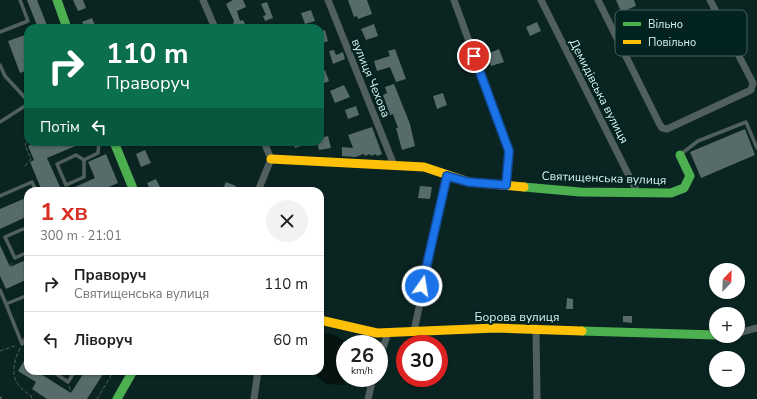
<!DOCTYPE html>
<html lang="uk">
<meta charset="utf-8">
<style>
:root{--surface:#fff;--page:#f2f2f2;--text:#202124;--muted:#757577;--line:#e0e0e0;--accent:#d93025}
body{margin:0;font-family:"Nunito Sans",sans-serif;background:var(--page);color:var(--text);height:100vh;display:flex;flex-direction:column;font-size:15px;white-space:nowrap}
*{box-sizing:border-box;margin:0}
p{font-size:13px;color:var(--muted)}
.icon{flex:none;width:22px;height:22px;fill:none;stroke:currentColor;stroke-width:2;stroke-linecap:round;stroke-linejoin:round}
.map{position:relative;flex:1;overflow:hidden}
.drawer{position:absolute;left:24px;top:187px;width:300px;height:188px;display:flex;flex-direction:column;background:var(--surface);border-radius:12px;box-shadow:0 1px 3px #0004}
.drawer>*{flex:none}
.hud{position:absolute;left:24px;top:24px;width:300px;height:122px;border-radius:12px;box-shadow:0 1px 3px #0004;background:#0b6e4f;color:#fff;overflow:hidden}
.needle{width:26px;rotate:23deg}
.buttons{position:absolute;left:709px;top:263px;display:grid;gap:8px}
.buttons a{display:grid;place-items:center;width:36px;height:36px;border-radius:50%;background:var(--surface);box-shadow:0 1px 3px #0004;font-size:20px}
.speed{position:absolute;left:336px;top:335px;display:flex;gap:8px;font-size:20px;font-weight:700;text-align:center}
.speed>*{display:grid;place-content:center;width:52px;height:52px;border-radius:50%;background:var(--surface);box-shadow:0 1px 3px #0004;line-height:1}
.speed small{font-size:10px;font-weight:400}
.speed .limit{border:6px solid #d22;background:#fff;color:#111}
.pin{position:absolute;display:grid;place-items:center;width:34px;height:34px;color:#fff;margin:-17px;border:2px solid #fff;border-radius:50%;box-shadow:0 1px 4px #0007}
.me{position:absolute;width:44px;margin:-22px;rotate:13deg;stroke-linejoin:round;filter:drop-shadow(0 0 3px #0008)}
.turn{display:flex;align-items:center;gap:14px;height:84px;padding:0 16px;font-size:18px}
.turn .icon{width:52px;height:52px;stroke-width:2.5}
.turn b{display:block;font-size:28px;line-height:34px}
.then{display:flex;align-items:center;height:38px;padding:0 16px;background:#0003;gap:8px;font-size:15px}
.round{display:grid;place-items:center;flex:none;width:42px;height:42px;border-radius:21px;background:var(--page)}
.headline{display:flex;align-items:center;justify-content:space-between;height:68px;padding:0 16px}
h1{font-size:24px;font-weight:700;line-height:30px;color:var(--accent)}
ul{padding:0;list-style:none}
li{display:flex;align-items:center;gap:12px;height:56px;padding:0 16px;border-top:1px solid var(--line)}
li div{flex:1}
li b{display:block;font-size:15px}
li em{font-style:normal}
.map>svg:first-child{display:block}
.water{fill:#051311}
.building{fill:#576b6a}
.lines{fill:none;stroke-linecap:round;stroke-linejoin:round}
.path{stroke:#4f5f5e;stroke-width:1;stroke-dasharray:4 2;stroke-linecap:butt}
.lane{stroke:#51605e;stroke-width:3.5}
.street{stroke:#51605e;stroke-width:7}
.fast{stroke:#4caf50;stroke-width:9}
.slow{stroke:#ffc107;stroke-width:9}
.route-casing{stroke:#114b97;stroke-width:10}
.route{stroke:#1a73e8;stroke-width:7}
.labels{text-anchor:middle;stroke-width:4;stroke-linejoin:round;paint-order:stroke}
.street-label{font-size:12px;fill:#ddf4f1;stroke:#022320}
.key{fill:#022320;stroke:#44625f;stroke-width:1}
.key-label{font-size:11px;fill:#ddf4f1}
</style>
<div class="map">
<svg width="757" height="399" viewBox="0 0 757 399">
<rect width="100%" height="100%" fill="#0a2422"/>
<path class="water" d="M 320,333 C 330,333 341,336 347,344 L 345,344 L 345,378 L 349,378 L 344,381 L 345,385 L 326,384 L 310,371 L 320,371 Z"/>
<path class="building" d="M 27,0 L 37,0 L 48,28 L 38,28 Z
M 73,0 L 83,0 L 86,8 L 78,11 Z
M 233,0 L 243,0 L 246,7 L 237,11 L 240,21 L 243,20 L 247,28 L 223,28 L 233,24 L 234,21 L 226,4 Z
M 348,0 L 367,0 L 372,14 L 358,19 L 357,16 L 354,17 Z
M 616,0 L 634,0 L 636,6 L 621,12 Z
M 267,2 L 273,18 L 265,21 L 263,16 L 266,15 L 261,4 Z
M 311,10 L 315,21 L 305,24 L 301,13 Z
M 92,18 L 96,28 L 85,28 L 82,22 Z
M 537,22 L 541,31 L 530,36 L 526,27 Z
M 374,24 L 378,36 L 366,40 L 361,29 Z
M 325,30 L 328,41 L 320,44 L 320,32 Z
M 28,34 L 28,70 L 20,73 L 8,41 Z
M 395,49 L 406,79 L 396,82 L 390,67 L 377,71 L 374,61 L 390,56 L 388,51 Z
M 499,49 L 504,62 L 491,66 L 487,54 Z
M 334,50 L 336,55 L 343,52 L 345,59 L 333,64 L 329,51 Z
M 325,70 L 329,81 L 320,85 L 320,73 Z
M 394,84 L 410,124 L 415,146 L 402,150 L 396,128 L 398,128 L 393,114 L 390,115 L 383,95 L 387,93 L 385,87 Z
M 344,85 L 350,97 L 335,103 L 330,91 Z
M 443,93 L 447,105 L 437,109 L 433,96 Z
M 356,106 L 359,115 L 348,119 L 345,110 Z
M 372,127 L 382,154 L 377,156 L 376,154 L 371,156 L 370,154 L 365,156 L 364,154 L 355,157 L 342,156 L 342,147 L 353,148 L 348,135 Z
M 745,129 L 755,155 L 701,178 L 690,152 Z
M 328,136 L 331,148 L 319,150 L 317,142 L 320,142 L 320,138 Z
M 36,142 L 85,142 L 47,158 L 62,191 L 42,191 L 30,162 L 34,160 L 28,146 Z
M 293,142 L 310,142 L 310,143 L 295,148 Z
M 145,150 L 151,163 L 141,167 L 136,154 Z
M 106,154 L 118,183 L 104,189 L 105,191 L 66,191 L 95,178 L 88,162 Z
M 156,179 L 162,191 L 151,191 L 147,183 Z
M 226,182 L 236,186 L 234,191 L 222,191 Z
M 420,186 L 432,187 L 430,199 L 418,198 Z
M 28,197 L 28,216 L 0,229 L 0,209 Z
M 0,245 L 10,267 L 28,259 L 28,279 L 6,289 L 0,276 Z
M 567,298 L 573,299 L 573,309 L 566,309 Z
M 623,316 L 632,316 L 632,323 L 623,322 Z
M 28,354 L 28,371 L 36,371 L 71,393 L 85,371 L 105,371 L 87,399 L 47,399 L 32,389 L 36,382 L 18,371 Z"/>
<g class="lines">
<path class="path" d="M 25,166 L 31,159 L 25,145 L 28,139
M 10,267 L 12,262
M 20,348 C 10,370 11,383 31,396 L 32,399
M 0,351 L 17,345
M 69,386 L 71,393
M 97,399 L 114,371"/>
<path class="lane" d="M 0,32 L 28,21 L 20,0
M 0,65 L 5,76 L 28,101
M 0,122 L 28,104
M 681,154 L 698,141 L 746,122 L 757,148
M 76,155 L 84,160 L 84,177 L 66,185 L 57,164 Z
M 84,160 L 98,153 L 99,142
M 0,196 L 32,182 L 36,191
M 28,231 L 23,229 L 5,237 L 15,258 L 28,252
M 0,290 L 6,304
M 22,344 L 6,304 L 28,295
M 22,344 L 28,334
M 52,371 L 68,382 L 75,371
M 0,398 L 0,399"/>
<path class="street" d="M 203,0 L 215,28
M 328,0 L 394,165
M 454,0 L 509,151 L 506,185
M 541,0 L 637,192
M 598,0 L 659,123 L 662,128 L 667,129 L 751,90 L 753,83 L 710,0
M 258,191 L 271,159 L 264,142
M 536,328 L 537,399
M 414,331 L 447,176
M 738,333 L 757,328
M 379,359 L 388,333
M 254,399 L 258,371
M 368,399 L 373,378"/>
<path class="fast" d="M 57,0 L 67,28
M 114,142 L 134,191
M 524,187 L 580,192 L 671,193 L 684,188 L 690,176 L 680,155
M 582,331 L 716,335
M 117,399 L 133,371"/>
<path class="slow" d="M 271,159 L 424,167 L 469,182 L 524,187
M 320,320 L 377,333 L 496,328 L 582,331"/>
</g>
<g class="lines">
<g class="route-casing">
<path id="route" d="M 422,286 L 447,176 L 468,182 L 506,185 L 509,151 L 474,56"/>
</g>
<use href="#route" class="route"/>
</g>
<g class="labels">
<g class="street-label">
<text transform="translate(371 78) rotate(68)" y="4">вулиця Чехова</text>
<text transform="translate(599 91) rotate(63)" y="4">Демидівська вулиця</text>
<text transform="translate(604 178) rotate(2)" y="4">Святищенська вулиця</text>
<text x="517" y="321">Борова вулиця</text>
</g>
</g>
<rect x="615" y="10" width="132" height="46" rx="6" class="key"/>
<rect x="623" y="22" width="18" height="4" fill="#4caf50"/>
<rect x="623" y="40" width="18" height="4" fill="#ffc107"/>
<g class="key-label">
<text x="648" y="28">Вільно</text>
<text x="648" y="46">Повільно</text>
</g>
</svg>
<div class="buttons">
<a><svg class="needle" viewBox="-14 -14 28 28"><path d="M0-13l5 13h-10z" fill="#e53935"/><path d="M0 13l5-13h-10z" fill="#757577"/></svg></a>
<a>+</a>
<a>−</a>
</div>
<div class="speed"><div>26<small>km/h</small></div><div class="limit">30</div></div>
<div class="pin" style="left:474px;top:56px;background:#d93025"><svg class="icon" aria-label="arrive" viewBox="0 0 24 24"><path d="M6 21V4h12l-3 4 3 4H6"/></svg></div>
<svg class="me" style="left:422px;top:286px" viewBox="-20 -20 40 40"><circle r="17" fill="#1a73e8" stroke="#fff" stroke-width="3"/><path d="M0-11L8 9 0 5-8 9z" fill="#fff"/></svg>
<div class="hud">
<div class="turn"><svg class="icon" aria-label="right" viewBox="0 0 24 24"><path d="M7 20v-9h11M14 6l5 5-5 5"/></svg><div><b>110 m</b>Праворуч</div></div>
<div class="then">Потім<svg class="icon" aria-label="left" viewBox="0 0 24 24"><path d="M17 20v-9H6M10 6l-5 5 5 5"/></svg></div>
</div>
<section class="drawer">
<div class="headline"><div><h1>1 хв</h1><p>300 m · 21:01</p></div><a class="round"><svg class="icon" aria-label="close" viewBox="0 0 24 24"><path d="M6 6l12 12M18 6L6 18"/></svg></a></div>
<ul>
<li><svg class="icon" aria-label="right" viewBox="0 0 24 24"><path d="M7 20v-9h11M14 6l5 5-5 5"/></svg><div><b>Праворуч</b><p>Святищенська вулиця</p></div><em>110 m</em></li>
<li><svg class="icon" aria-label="left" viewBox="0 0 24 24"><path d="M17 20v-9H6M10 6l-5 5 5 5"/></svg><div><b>Ліворуч</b></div><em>60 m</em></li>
</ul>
</section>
</div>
